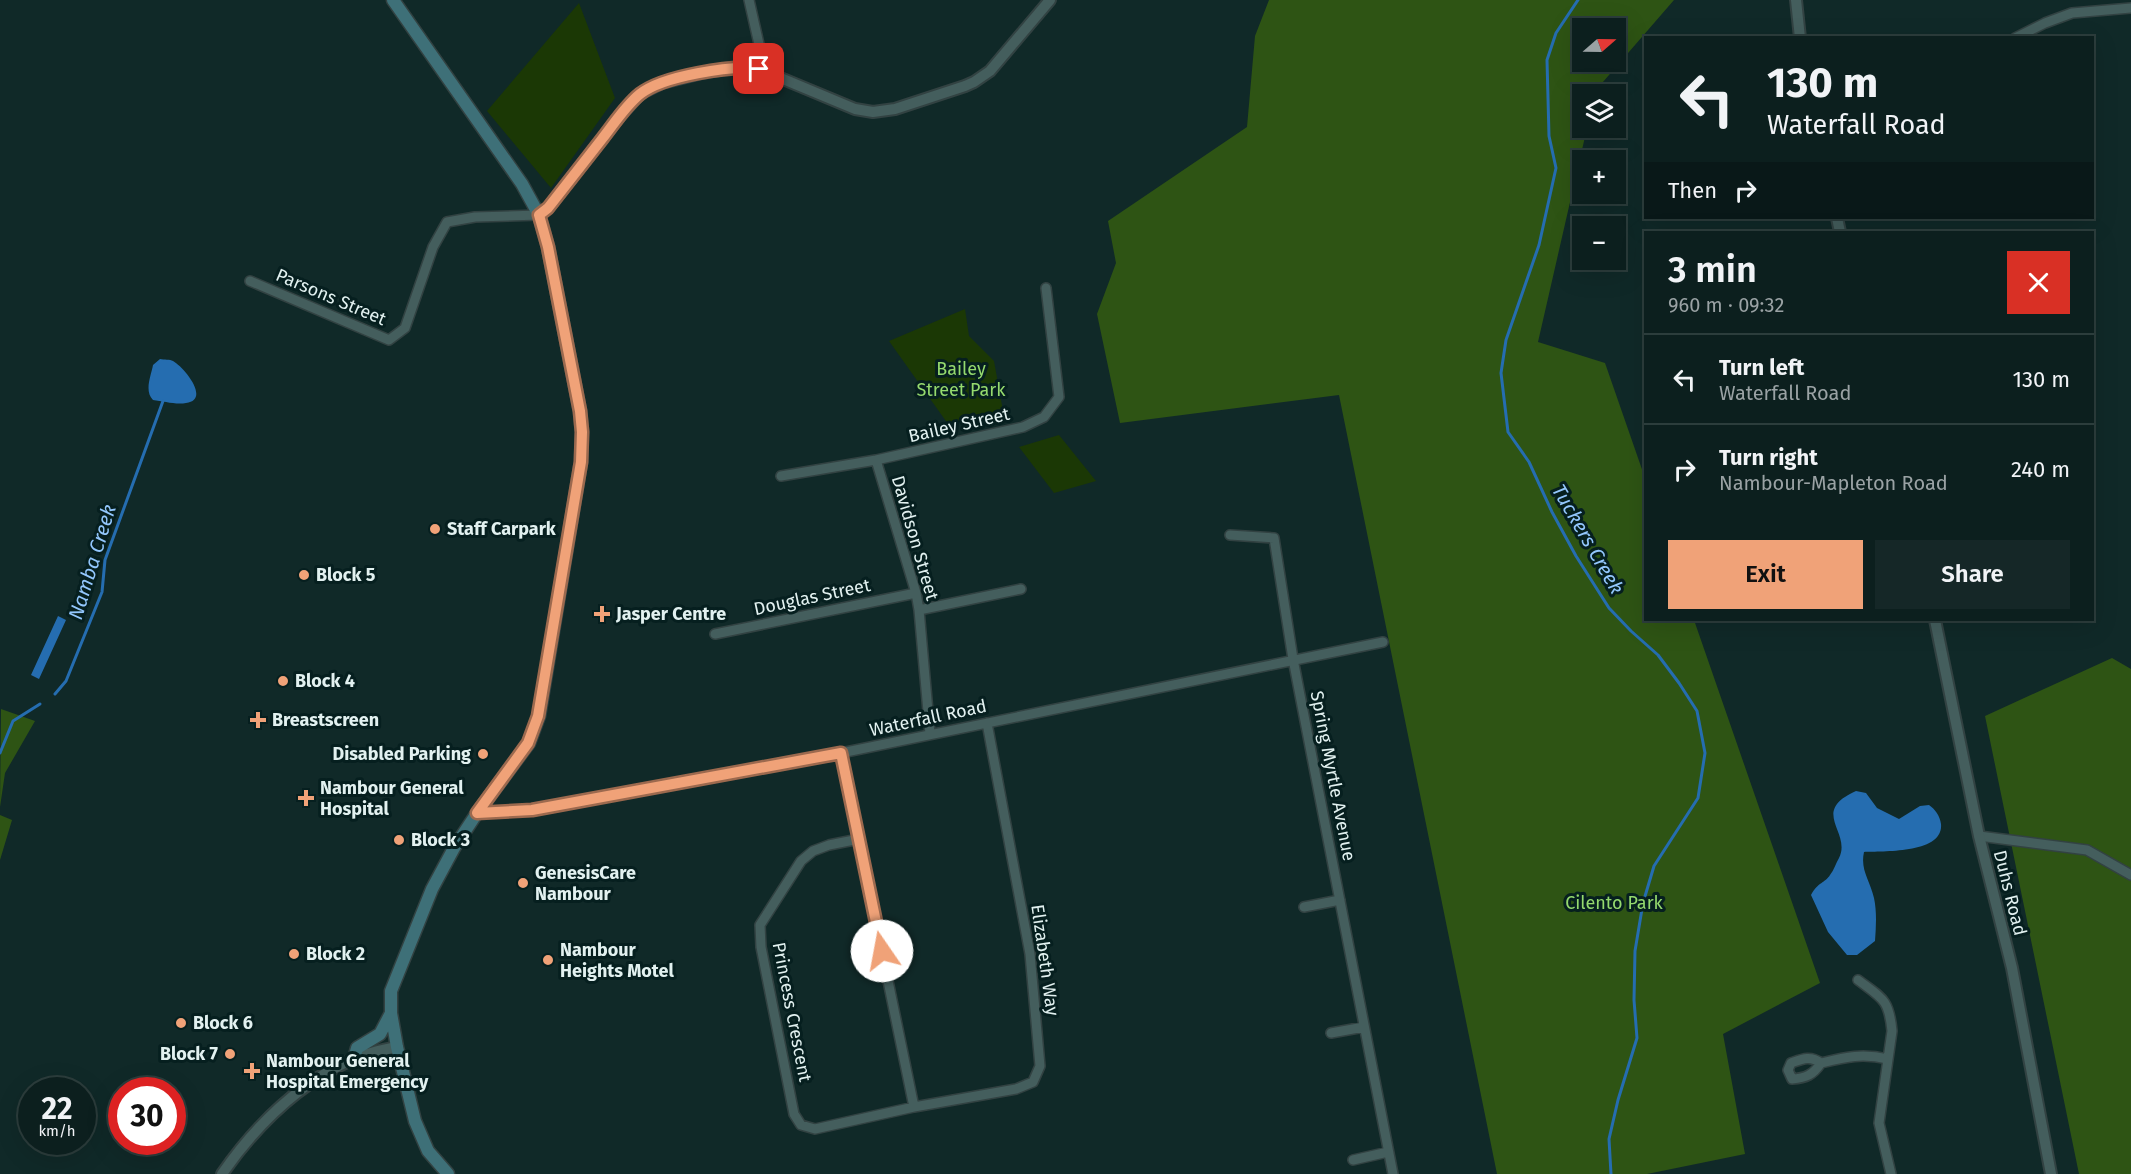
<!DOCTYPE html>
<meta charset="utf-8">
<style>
:root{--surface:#0c1f1e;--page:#152727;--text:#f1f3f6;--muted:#9aa2a4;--line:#2c3d3c;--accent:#f0a278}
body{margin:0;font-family:"Fira Sans",sans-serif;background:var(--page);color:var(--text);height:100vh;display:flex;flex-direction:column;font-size:22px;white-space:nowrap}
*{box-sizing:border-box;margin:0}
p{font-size:20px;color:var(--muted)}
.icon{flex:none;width:33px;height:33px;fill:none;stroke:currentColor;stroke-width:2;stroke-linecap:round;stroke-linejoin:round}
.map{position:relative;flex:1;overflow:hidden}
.sheet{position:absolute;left:1644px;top:231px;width:450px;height:390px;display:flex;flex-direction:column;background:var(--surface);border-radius:0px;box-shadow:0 6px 24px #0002,0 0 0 2px var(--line)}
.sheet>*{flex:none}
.hud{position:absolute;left:1644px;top:36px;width:450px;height:183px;border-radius:0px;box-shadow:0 6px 24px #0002,0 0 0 2px var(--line);background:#0c1f1e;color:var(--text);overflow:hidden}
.needle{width:39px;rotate:70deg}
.buttons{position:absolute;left:1572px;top:18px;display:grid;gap:12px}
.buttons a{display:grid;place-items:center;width:54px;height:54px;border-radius:0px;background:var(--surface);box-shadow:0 6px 24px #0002,0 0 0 2px var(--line);font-size:30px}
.speed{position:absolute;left:18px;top:1077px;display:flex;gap:12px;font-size:30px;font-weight:700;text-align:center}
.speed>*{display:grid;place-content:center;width:78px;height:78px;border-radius:50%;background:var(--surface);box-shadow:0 6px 24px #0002,0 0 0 2px var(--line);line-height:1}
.speed small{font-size:15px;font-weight:400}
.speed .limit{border:9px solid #d22;background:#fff;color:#111}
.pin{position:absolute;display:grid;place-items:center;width:51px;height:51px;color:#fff;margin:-26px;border-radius:12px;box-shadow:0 3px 9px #0006}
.me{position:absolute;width:66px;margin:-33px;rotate:348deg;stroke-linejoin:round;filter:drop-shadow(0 0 4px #0008)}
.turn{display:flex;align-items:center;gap:21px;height:126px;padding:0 24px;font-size:27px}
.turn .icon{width:78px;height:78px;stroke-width:2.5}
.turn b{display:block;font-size:42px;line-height:51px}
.then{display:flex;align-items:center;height:57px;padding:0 24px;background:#0003;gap:12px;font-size:22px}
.round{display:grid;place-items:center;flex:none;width:63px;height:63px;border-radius:0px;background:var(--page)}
.headline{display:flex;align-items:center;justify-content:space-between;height:102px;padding:0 24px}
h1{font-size:36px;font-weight:600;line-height:45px}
.cta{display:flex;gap:12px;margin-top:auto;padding:12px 24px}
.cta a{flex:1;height:69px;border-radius:0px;background:var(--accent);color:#111;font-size:24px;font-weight:600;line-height:69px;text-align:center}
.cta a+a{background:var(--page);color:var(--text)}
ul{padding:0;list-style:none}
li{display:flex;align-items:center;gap:18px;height:90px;padding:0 24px;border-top:2px solid var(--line)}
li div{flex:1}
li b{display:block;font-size:22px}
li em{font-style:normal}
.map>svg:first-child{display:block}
.green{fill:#1b3805}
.forest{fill:#2e5414;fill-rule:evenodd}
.water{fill:#256db0}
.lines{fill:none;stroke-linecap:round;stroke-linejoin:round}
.stream{stroke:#256db0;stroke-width:3}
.minor-casing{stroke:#324242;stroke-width:12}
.tertiary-casing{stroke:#324242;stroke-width:14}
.secondary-casing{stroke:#324242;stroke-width:15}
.minor{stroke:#445e5d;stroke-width:9}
.tertiary{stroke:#445e5d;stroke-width:10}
.secondary{stroke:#3e7078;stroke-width:12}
.route-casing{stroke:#9c694e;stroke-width:15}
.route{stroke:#f0a278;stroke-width:10}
.poi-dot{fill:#f0a278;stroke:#061f1f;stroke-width:2}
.labels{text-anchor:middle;stroke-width:6;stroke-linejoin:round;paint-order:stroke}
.street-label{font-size:18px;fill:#e2f1f0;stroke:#061f1f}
.park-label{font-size:18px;fill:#95da6e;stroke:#061f1f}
.poi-label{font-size:18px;font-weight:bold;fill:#e2f1f0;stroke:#061f1f;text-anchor:start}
.water-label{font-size:20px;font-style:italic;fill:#93c7fd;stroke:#061f1f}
</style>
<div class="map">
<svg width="2131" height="1174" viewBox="0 0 2131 1174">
<rect width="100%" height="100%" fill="#102928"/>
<path class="green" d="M 579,3 L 615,98 L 551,188 L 487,111 Z
M 965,309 L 969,336 L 994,361 L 1003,411 L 948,424 L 889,341 Z
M 1059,435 L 1096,481 L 1054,493 L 1019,447 Z"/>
<path class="forest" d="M 1269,0 L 1674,0 L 1596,90 L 1595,94 L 1582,94 L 1582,128 L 1587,128 L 1538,342 L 1605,363 L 1645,478 L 1646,620 L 1694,620 L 1820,983 L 1723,1034 L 1745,1154 L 1647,1174 L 1497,1174 L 1339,395 L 1120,423 L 1097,314 L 1116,263 L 1108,221 L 1247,127 L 1255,36 ZM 1582,28 L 1616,28 L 1616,62 L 1582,62 Z
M 2112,658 L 2131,669 L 2131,1174 L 2079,1174 L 1985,716 Z
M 1,709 L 35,721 L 5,773 L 0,807 Z
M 0,815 L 12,820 L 0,860 Z"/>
<path class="water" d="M 160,359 C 164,360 170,359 173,361 C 184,367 211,400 186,403 C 176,405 163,401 153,400 C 144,391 151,376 153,365 Z
M 58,616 L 66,620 L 39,679 L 31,675 Z
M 1856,791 L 1866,793 L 1877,808 L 1899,819 L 1920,806 L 1929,805 C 1935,809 1940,816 1941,824 C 1944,854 1882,851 1864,852 C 1860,870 1870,880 1874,898 C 1877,912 1876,927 1875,941 L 1857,955 L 1847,955 L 1828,932 L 1811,895 C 1818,882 1825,883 1830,875 C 1834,870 1836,863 1839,858 C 1852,832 1809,812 1856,791 Z"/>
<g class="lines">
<path class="stream" d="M 1578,0 L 1556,33 L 1547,60 L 1549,136 L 1556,168 L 1539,245 L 1506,340 L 1501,373 L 1508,432 L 1529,462 L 1552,512 L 1576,556 L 1609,608 L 1631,631 L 1658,655 L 1679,683 L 1697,711 L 1705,753 L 1698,798 L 1654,866 L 1643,903 L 1635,951 L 1634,1000 L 1637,1038 L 1618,1100 L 1609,1139 L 1611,1174
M 55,694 L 66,681 L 102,592 L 105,560 L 163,401
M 0,753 L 13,721 L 40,704"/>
<g class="minor-casing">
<path id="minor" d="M 749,0 L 761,53 L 759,69
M 2015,38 L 2045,23 L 2072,13 L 2131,8
M 250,281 L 389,340 L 405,328 L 433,247 L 447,222 L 475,217 L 539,215
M 876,460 L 916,593 L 919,610 L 930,734
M 781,476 L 876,460 L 1023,427 L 1044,417 L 1059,397 L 1046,288
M 1230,535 L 1274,538 L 1293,659 L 1393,1174
M 919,610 L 1021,589
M 715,634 L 916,593
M 841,753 L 914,1107
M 477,813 L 532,811 L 841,753 L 1383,642
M 1979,836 L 2087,850 L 2131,875
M 859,839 L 829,845 L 813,851 L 801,861 L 760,925 L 761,947 L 794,1114 L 801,1125 L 815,1129 L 914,1107 L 1016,1089 L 1033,1082 L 1040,1066 L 1030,954 L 987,723
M 1304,907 L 1340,900
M 1858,980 C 1882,998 1889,999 1892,1031 L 1879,1123 L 1891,1174
M 1331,1033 L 1364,1027
M 1821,1063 C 1810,1055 1802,1059 1791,1063 L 1788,1070 L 1792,1079 C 1806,1078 1813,1075 1821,1063 C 1846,1057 1862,1053 1888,1059
M 1353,1160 L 1388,1152"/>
</g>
<g class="tertiary-casing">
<path id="tertiary" d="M 1796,0 L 1800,38
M 539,215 L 548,208 L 621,115 L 640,94 L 662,83 L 702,73 L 736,67 L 759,69 L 855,109 L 873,112 L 895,109 L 965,86 L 974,82 L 990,71 L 1050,0
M 1837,218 L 1840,232
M 1935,620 L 1979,836 L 2012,968 L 2051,1174
M 222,1174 C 256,1125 297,1084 353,1059 C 367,1053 382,1050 397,1047"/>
</g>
<g class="secondary-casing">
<path id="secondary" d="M 393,0 L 522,184 L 539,215 L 548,247 L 580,411 L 582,432 L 581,462 L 539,716 L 529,743 L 477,813 L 454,848 L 432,889 L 391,991 L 391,1013 L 397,1047 L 415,1121 L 428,1151 L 448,1174
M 354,1059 L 357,1048 L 380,1034 L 391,1013"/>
</g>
<use href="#minor" class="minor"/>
<use href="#tertiary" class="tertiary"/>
<use href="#secondary" class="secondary"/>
</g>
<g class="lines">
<g class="route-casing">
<path id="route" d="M 759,69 C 731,65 663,76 640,94 C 625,106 614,124 602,139 C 584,162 566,185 548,208 L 539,215 L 548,247 L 580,411 L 582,432 L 581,462 L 538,716 L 528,743 L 477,813 L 532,810 L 841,753 L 882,951"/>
</g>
<use href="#route" class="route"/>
</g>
<g class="poi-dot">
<circle cx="435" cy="529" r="6"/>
<circle cx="304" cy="575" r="6"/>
<path d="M599 605h6v6h6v6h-6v6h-6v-6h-6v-6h6z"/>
<circle cx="283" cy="681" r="6"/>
<path d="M255 711h6v6h6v6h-6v6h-6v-6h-6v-6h6z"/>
<circle cx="483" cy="754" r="6"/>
<path d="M303 789h6v6h6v6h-6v6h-6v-6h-6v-6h6z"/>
<circle cx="399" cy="840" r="6"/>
<circle cx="523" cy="883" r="6"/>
<circle cx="294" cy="954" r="6"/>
<circle cx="548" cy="960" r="6"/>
<circle cx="181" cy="1023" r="6"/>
<circle cx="230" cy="1054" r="6"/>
<path d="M249 1062h6v6h6v6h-6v6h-6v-6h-6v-6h6z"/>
</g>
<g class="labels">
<g class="street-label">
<text transform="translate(331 297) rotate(23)" y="6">Parsons Street</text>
<text transform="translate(959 425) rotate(-13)" y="6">Bailey Street</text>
<text transform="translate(915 538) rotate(74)" y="6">Davidson Street</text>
<text transform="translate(812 597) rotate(-12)" y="6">Douglas Street</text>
<text transform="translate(928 718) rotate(-12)" y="6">Waterfall Road</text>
<text transform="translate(1333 776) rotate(79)" y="6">Spring Myrtle Avenue</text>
<text transform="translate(2010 893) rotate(76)" y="6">Duhs Road</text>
<text transform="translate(1045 960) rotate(82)" y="6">Elizabeth Way</text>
<text transform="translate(792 1012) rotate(79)" y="6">Princess Crescent</text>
</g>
<g class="park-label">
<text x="961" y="375">Bailey<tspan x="961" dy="21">Street Park</tspan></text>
<text x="1614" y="909">Cilento Park</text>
</g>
<g class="poi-label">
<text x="447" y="535">Staff Carpark</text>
<text x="316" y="581">Block 5</text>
<text x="616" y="620">Jasper Centre</text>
<text x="295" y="687">Block 4</text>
<text x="272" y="726">Breastscreen</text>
<text x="471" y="760" text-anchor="end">Disabled Parking</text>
<text x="320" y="794">Nambour General<tspan x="320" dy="21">Hospital</tspan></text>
<text x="411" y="846">Block 3</text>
<text x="535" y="879">GenesisCare<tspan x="535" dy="21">Nambour</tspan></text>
<text x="560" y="956">Nambour<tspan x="560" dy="21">Heights Motel</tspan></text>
<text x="306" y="960">Block 2</text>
<text x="193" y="1029">Block 6</text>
<text x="218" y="1060" text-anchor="end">Block 7</text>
<text x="266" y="1067">Nambour General<tspan x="266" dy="21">Hospital Emergency</tspan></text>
</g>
<g class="water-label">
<text transform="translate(1588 539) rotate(60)" y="7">Tuckers Creek</text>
<text transform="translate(92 562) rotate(-73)" y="7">Namba Creek</text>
</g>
</g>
</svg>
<div class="buttons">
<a><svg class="needle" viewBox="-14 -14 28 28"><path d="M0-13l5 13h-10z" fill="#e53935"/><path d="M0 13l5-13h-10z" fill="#9aa2a4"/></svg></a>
<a><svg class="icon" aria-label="layers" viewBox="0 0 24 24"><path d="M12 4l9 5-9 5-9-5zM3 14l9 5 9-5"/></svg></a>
<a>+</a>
<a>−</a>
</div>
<div class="speed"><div>22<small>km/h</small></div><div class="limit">30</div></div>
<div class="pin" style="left:759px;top:69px;background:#d93025"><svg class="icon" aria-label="arrive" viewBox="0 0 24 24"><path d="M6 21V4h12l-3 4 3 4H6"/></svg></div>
<svg class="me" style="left:882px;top:951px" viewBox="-20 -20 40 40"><circle r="19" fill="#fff"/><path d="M0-13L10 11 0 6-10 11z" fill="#f0a278"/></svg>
<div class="hud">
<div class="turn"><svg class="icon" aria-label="left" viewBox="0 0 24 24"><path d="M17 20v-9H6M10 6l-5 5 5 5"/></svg><div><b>130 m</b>Waterfall Road</div></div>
<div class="then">Then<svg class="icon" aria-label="right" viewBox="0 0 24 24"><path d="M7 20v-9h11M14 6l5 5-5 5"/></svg></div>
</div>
<section class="sheet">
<div class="headline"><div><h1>3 min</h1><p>960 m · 09:32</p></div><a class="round" style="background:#d93025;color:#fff"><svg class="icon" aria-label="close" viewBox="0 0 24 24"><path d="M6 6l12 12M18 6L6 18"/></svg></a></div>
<ul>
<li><svg class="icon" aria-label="left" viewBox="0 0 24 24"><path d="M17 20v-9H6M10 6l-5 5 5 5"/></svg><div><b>Turn left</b><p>Waterfall Road</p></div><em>130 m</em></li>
<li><svg class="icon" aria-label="right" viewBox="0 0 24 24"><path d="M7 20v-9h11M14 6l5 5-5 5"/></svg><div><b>Turn right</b><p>Nambour-Mapleton Road</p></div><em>240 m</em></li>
</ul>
<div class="cta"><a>Exit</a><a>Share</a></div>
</section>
</div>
